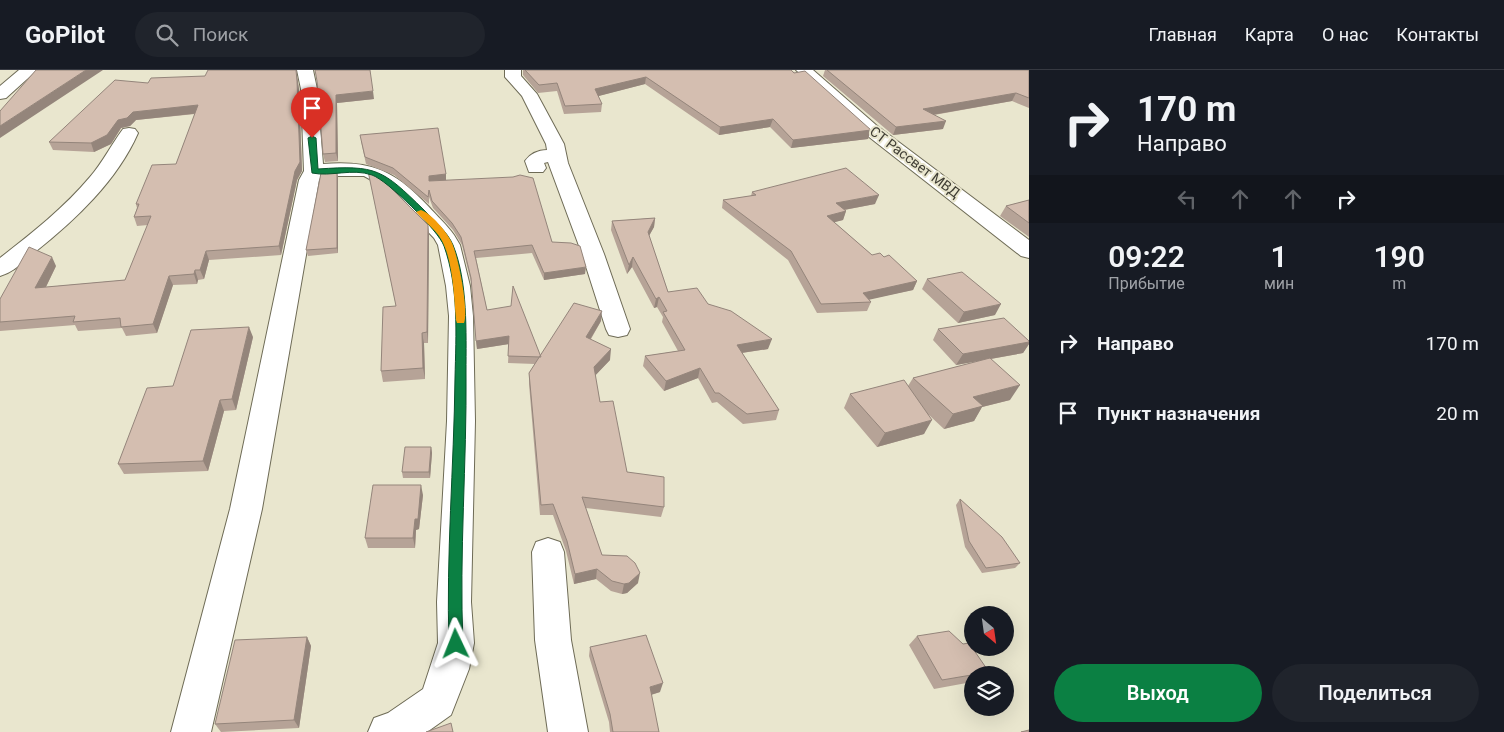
<!DOCTYPE html>
<html lang="ru">
<meta charset="utf-8">
<style>
:root{--surface:#171b24;--page:#20242c;--text:#f1f3f6;--muted:#9ea1a6;--line:#363941;--accent:#0b8043}
body{margin:0;font-family:Roboto,sans-serif;background:var(--page);color:var(--text);height:100vh;display:flex;flex-direction:column;font-size:19px;white-space:nowrap}
*{box-sizing:border-box;margin:0}
p{font-size:16px;color:var(--muted)}
.icon{flex:none;width:28px;height:28px;fill:none;stroke:currentColor;stroke-width:2;stroke-linecap:round;stroke-linejoin:round}
.map{position:relative;flex:1;overflow:hidden}
.details{display:flex;flex-direction:column;background:var(--surface);width:475px}
.details>*{flex:none}
.guide{background:#171b24;color:var(--text);overflow:hidden}
.needle{width:32px;rotate:151deg}
.controls{position:absolute;left:964px;top:536px;display:grid;gap:10px}
.controls a{display:grid;place-items:center;width:50px;height:50px;border-radius:50%;background:var(--surface);box-shadow:0 5px 20px #0002;font-size:25px}
.pin{position:absolute;display:grid;place-items:center;width:42px;height:42px;color:#fff;margin:-51px -21px;border-radius:50% 50% 50% 0;rotate:-45deg;box-shadow:0 0 5px #0007}
.pin .icon{rotate:45deg}
.me{position:absolute;width:55px;margin:-28px;rotate:358deg;stroke-linejoin:round;filter:drop-shadow(0 0 4px #0008)}
.turn{display:flex;align-items:center;gap:18px;height:105px;padding:0 25px;font-size:22px}
.turn .icon{width:65px;height:65px;stroke-width:2.5}
.turn b{display:block;font-size:35px;line-height:42px}
.lanes{display:flex;align-items:center;height:48px;padding:0 25px;background:#0003;justify-content:center;gap:25px;direction:ltr}
.lanes .off{opacity:.35}
.eta{display:flex;justify-content:space-evenly;align-items:center;height:85px;text-align:center}
.eta b{font-size:30px;font-weight:600;line-height:35px}
.primary-button{display:flex;gap:10px;margin-top:auto;padding:10px 25px}
.primary-button a{flex:1;height:58px;border-radius:30px;background:var(--accent);color:#fff;font-size:20px;font-weight:600;line-height:58px;text-align:center}
.primary-button a+a{background:var(--page);color:var(--text)}
ul{padding:0;list-style:none}
li{display:flex;align-items:center;gap:15px;height:70px;padding:0 25px}
li div{flex:1}
li b{display:block;font-size:19px}
li em{font-style:normal}
header{display:flex;align-items:center;gap:30px;box-sizing:border-box;height:70px;padding:0 25px;background:var(--surface);border-bottom:1px solid var(--line)}
header strong{font-size:24px}
nav{display:flex;gap:28px;margin-inline-start:auto;font-size:18px}
.search{width:350px;height:45px;background:var(--page);display:flex;align-items:center;gap:12px;box-sizing:border-box;padding:0 18px;border-radius:28px;color:var(--muted);font-size:19px}
main{display:flex;flex:1;min-height:0}
.map>svg:first-child{display:block}
.lines{fill:none;stroke-linecap:round;stroke-linejoin:round}
.street-casing{stroke:#6e6b56;stroke-width:2}
.street{fill:#fff;fill-rule:evenodd}
.wall{fill:#b6a397}
.shaded-wall{fill:#94857b}
.building{fill:#d4beb0;stroke:#94857b}
.route{fill:#0b8043;stroke:#07532c}
.slow{fill:#f59e0b}
.labels{text-anchor:middle;stroke-width:4;stroke-linejoin:round;paint-order:stroke}
.far-street-label{font-size:14px;fill:#3f3d34;stroke:#e9e6ce}
</style>
<header>
<strong>GoPilot</strong>
<div class="search"><svg class="icon" aria-label="search" viewBox="0 0 24 24"><circle cx="10" cy="10" r="6"/><path d="M15 15l6 6"/></svg>Поиск</div>
<nav><a>Главная</a><a>Карта</a><a>О нас</a><a>Контакты</a></nav>
</header>
<main>
<div class="map">
<svg width="1029" height="662" viewBox="0 0 1029 662">
<rect width="100%" height="100%" fill="#e9e6ce"/>
<g class="lines">
<g class="street-casing">
<path id="street" d="M 19,0 L 37,0 L 6,28 L 0,29 L 0,16 Z
M 297,0 L 313,0 L 317,19 L 323,94 C 372,90 395,101 428,136 C 437,146 447,155 454,165 L 460,175 L 470,216 L 473,246 L 475,351 L 471,532 L 474,573 L 469,599 L 451,645 L 427,662 L 368,662 L 374,648 L 388,643 L 423,619 L 438,573 L 437,532 L 447,351 L 449,246 L 446,216 L 438,175 L 434,168 L 386,118 L 364,106 L 321,106 L 319,110 L 262,439 L 211,662 L 171,662 L 230,439 L 299,110 L 304,101 L 301,19 Z
M 505,0 L 521,0 L 521,6 L 537,24 L 564,74 L 568,93 L 604,184 L 630,259 L 627,265 L 618,267 L 609,265 L 606,259 L 582,184 L 548,92 L 544,93 L 546,98 L 543,102 L 529,102 L 525,91 C 530,84 538,80 547,80 L 546,74 L 522,26 L 505,7 Z
M 796,0 L 813,0 L 876,55 L 1029,170 L 1029,188 L 1021,186 L 864,63 Z
M 129,58 L 135,59 L 138,63 C 117,111 75,150 35,182 C 24,191 14,202 0,206 L 0,188 C 32,163 64,138 90,107 C 103,92 111,75 123,59 Z
M 548,468 L 560,472 L 564,482 L 571,570 L 588,662 L 548,662 L 535,570 L 532,482 L 536,472 Z"/>
</g>
<use href="#street" class="street"/>
</g>
<path class="wall" d="M 296,0 L 299,19 L 302,101 L 297,110 L 281,185 L 209,190 L 204,209 L 198,210 L 197,214 L 173,215 L 157,263 L 126,266 L 122,258 L 78,261 L 75,255 L 0,261 L 0,229 L 56,196 L 46,217 L 125,210 L 148,155 L 137,156 L 134,147 L 137,138 L 136,134 L 176,94 L 195,44 L 136,50 L 130,56 L 121,58 L 111,74 L 94,82 L 53,80 L 49,72 L 148,13 L 205,6 Z
M 523,0 L 791,0 L 871,60 L 868,69 L 791,78 L 770,57 L 719,65 L 645,14 L 598,26 L 602,34 L 601,42 L 564,44 L 557,21 L 538,23 L 523,5 Z
M 825,0 L 1029,0 L 1029,38 L 1012,31 L 934,45 L 943,59 L 893,65 L 823,6 Z
M 317,12 L 374,29 L 337,33 L 338,91 L 325,92 L 323,84 Z
M 361,71 L 446,104 L 446,110 L 552,172 L 585,204 L 544,210 L 532,183 L 476,188 L 487,240 L 540,286 L 601,251 L 591,269 L 610,290 L 595,305 L 600,332 L 627,402 L 664,437 L 661,447 L 586,438 L 602,485 L 638,513 L 627,523 L 622,524 L 611,521 L 596,509 L 574,514 L 566,481 L 553,445 L 540,445 L 529,314 L 529,303 L 535,294 L 508,293 L 509,274 L 477,279 L 472,216 L 462,175 L 453,160 L 433,138 L 429,127 L 429,134 L 394,105 L 366,94 Z
M 368,101 L 428,155 L 429,165 L 428,273 L 424,273 L 425,309 L 383,312 L 381,301 L 396,236 Z
M 337,103 L 338,108 L 338,183 L 308,186 L 306,180 Z
M 752,122 L 875,134 L 844,140 L 846,141 L 843,150 L 834,152 L 872,185 L 917,211 L 913,220 L 869,229 L 871,232 L 867,241 L 817,243 L 788,190 L 722,138 L 723,130 L 751,126 Z
M 1029,130 L 1029,167 L 1000,146 L 1006,136 Z
M 655,148 L 654,157 L 649,166 L 668,222 L 708,234 L 768,279 L 742,283 L 779,340 L 776,350 L 743,354 L 717,332 L 712,333 L 698,308 L 664,321 L 643,296 L 645,286 L 678,281 L 662,252 L 663,247 L 657,237 L 654,238 L 632,197 L 627,204 L 611,160 L 612,151 Z
M 927,209 L 995,245 L 958,253 L 922,219 Z
M 938,259 L 1029,271 L 1029,274 L 1023,283 L 991,289 L 1010,330 L 982,337 L 974,351 L 944,359 L 929,345 L 924,364 L 877,377 L 844,338 L 850,324 L 908,316 L 913,308 L 988,289 L 956,295 L 933,270 Z
M 253,267 L 236,340 L 224,341 L 208,401 L 124,404 L 118,394 L 173,316 Z
M 431,377 L 432,383 L 430,408 L 403,408 L 402,402 Z
M 423,425 L 419,459 L 416,460 L 415,478 L 368,478 L 365,468 Z
M 960,429 L 1020,493 L 1015,498 L 982,503 L 965,477 L 956,435 Z
M 917,566 L 989,602 L 987,605 L 972,605 L 972,612 L 934,619 L 909,575 Z
M 307,567 L 311,576 L 299,658 L 221,662 L 215,654 Z
M 590,577 L 660,622 L 651,625 L 659,662 L 610,662 L 609,652 L 589,586 Z"/>
<path class="shaded-wall" d="M 86,0 L 103,0 L 0,68 L 0,56 Z
M 296,0 L 299,19 L 302,101 L 297,110 L 281,185 L 279,176 L 295,101 Z
M 646,7 L 645,14 L 595,27 L 595,19 Z
M 373,21 L 374,29 L 337,33 L 338,91 L 336,83 L 336,25 Z
M 1016,23 L 1012,31 L 920,47 L 923,39 Z
M 198,35 L 201,43 L 136,50 L 130,56 L 121,58 L 111,74 L 94,82 L 91,73 L 118,50 L 133,42 Z
M 773,49 L 770,57 L 719,65 L 720,57 Z
M 946,51 L 943,59 L 893,65 L 896,57 Z
M 871,60 L 868,69 L 791,78 L 793,70 Z
M 337,103 L 338,108 L 338,183 L 337,178 Z
M 446,104 L 446,111 L 429,118 L 429,106 Z
M 879,125 L 875,134 L 833,142 L 836,133 Z
M 846,141 L 843,150 L 824,155 L 827,146 Z
M 655,148 L 654,157 L 646,171 L 648,162 Z
M 428,155 L 429,165 L 428,273 L 427,262 Z
M 206,181 L 209,190 L 204,209 L 200,200 Z
M 52,187 L 56,196 L 41,227 L 35,218 Z
M 633,187 L 632,197 L 627,204 L 629,195 Z
M 586,197 L 585,204 L 544,210 L 544,203 Z
M 195,200 L 198,210 L 197,214 L 194,204 Z
M 169,206 L 173,215 L 157,263 L 153,254 Z
M 917,211 L 913,220 L 859,232 L 863,223 Z
M 659,227 L 657,237 L 654,238 L 656,229 Z
M 1001,234 L 995,245 L 958,253 L 964,242 Z
M 602,241 L 601,251 L 585,278 L 586,267 Z
M 249,257 L 253,267 L 236,340 L 232,329 Z
M 422,263 L 424,273 L 425,309 L 423,298 Z
M 509,266 L 509,274 L 477,279 L 476,271 Z
M 772,269 L 768,279 L 734,284 L 737,275 Z
M 1029,272 L 1029,274 L 1023,283 L 956,295 L 963,284 Z
M 611,279 L 610,290 L 593,308 L 594,297 Z
M 700,298 L 698,308 L 664,321 L 666,311 Z
M 1020,315 L 1010,330 L 982,337 L 974,351 L 944,359 L 953,344 L 973,327 Z
M 220,330 L 224,341 L 208,401 L 203,391 Z
M 932,350 L 924,364 L 877,377 L 885,363 Z
M 431,377 L 432,383 L 430,408 L 429,402 Z
M 421,415 L 423,425 L 419,459 L 416,460 L 415,478 L 413,468 L 415,449 Z
M 597,499 L 596,509 L 574,514 L 575,504 Z
M 640,503 L 638,513 L 627,523 L 622,524 L 624,514 Z
M 307,567 L 311,576 L 299,658 L 294,650 Z
M 663,613 L 660,622 L 647,626 L 650,617 Z"/>
<path class="building" d="M 36,0 L 86,0 L 0,56 L 0,41 Z
M 208,0 L 296,0 L 297,11 L 300,92 L 295,101 L 279,176 L 206,181 L 200,200 L 195,200 L 194,204 L 169,206 L 153,254 L 121,257 L 120,248 L 73,252 L 75,246 L 0,252 L 0,229 L 29,177 L 52,187 L 35,218 L 125,210 L 151,146 L 134,147 L 139,134 L 136,134 L 152,95 L 176,94 L 198,35 L 133,42 L 127,48 L 118,50 L 107,65 L 91,73 L 49,72 L 115,10 L 148,13 L 151,8 L 205,6 Z
M 315,0 L 370,0 L 373,21 L 336,25 L 336,83 L 323,84 L 317,11 Z
M 525,0 L 791,0 L 794,3 L 805,1 L 871,60 L 793,70 L 773,49 L 720,57 L 646,7 L 595,19 L 602,34 L 565,36 L 557,13 L 539,15 Z
M 827,0 L 1029,0 L 1029,28 L 1016,23 L 923,39 L 946,51 L 896,57 Z
M 438,58 L 446,104 L 429,106 L 429,111 L 513,107 L 520,105 L 533,108 L 552,172 L 571,173 L 580,176 L 586,197 L 544,203 L 532,175 L 474,181 L 487,240 L 511,236 L 513,216 L 541,287 L 508,286 L 509,266 L 476,271 L 471,208 L 461,167 L 452,153 L 432,131 L 429,120 L 428,127 L 393,98 L 365,87 L 360,65 Z
M 846,98 L 879,125 L 836,133 L 846,141 L 827,146 L 872,185 L 880,183 L 884,187 L 889,185 L 917,211 L 863,223 L 871,232 L 821,234 L 791,181 L 723,130 L 756,125 L 752,122 Z
M 368,101 L 383,110 L 428,155 L 427,262 L 422,263 L 423,298 L 381,301 L 383,237 L 396,236 Z
M 321,103 L 337,103 L 337,178 L 306,180 Z
M 1029,130 L 1029,153 L 1006,136 Z
M 655,148 L 648,162 L 668,222 L 697,218 L 708,234 L 731,241 L 772,269 L 737,275 L 779,340 L 747,344 L 719,323 L 715,323 L 700,298 L 666,311 L 645,286 L 685,280 L 663,242 L 667,241 L 659,227 L 656,229 L 633,187 L 629,195 L 612,151 Z
M 962,202 L 1001,234 L 964,242 L 927,209 Z
M 574,233 L 602,241 L 586,267 L 611,279 L 594,297 L 600,332 L 613,331 L 627,402 L 664,407 L 664,437 L 582,427 L 602,485 L 627,486 L 635,493 L 640,503 L 629,513 L 624,514 L 612,511 L 597,499 L 575,504 L 567,471 L 553,434 L 541,435 L 529,303 Z
M 1004,248 L 1029,271 L 1029,272 L 963,284 L 938,259 Z
M 249,257 L 232,329 L 220,330 L 203,391 L 118,394 L 147,318 L 173,316 L 191,260 Z
M 990,288 L 1020,315 L 973,327 L 983,336 L 953,344 L 913,308 Z
M 904,310 L 932,350 L 885,363 L 850,324 Z
M 405,377 L 431,377 L 429,402 L 402,402 Z
M 373,415 L 421,415 L 418,449 L 415,449 L 413,468 L 365,468 Z
M 960,429 L 1002,467 L 1020,493 L 986,498 L 969,471 Z
M 949,561 L 963,574 L 969,573 L 989,602 L 942,610 L 917,566 Z
M 646,565 L 663,613 L 650,617 L 659,662 L 613,662 L 610,644 L 590,577 Z
M 307,567 L 294,650 L 215,654 L 235,570 Z
M 451,653 L 453,662 L 426,662 Z
M 1029,660 L 1029,662 L 1021,662 Z"/>
<path class="route" d="M 312,66 L 316,68 L 318,99 C 377,95 382,99 424,140 C 434,151 447,161 453,175 C 468,212 466,262 466,302 C 467,392 459,483 463,574 L 461,578 L 456,581 L 451,578 L 449,574 C 446,485 454,396 455,308 C 456,264 459,218 444,176 C 439,161 387,110 372,105 C 352,98 331,107 312,103 L 308,68 Z"/>
<path class="slow" d="M 421,140 C 432,144 447,162 452,173 C 458,186 469,240 464,253 L 457,253 L 456,250 C 454,227 453,189 441,169 C 435,159 424,151 416,142 Z"/>
<g class="labels">
<g class="far-street-label">
<text transform="translate(915 92) rotate(37)" y="5">СТ Рассвет МВД</text>
</g>
</g>
</svg>
<div class="controls">
<a><svg class="needle" viewBox="-14 -14 28 28"><path d="M0-13l5 13h-10z" fill="#e53935"/><path d="M0 13l5-13h-10z" fill="#9ea1a6"/></svg></a>
<a><svg class="icon" aria-label="layers" viewBox="0 0 24 24"><path d="M12 4l9 5-9 5-9-5zM3 14l9 5 9-5"/></svg></a>
</div>
<div class="pin" style="left:312px;top:68px;background:#d93025"><svg class="icon" aria-label="arrive" viewBox="0 0 24 24"><path d="M6 21V4h12l-3 4 3 4H6"/></svg></div>
<svg class="me" style="left:456px;top:574px" viewBox="-20 -20 40 40"><path d="M0-17L14 15 0 8-14 15z" fill="#0b8043" stroke="#fff" stroke-width="4"/></svg>
</div>
<section class="details">
<div class="guide">
<div class="turn"><svg class="icon" aria-label="right" viewBox="0 0 24 24"><path d="M7 20v-9h11M14 6l5 5-5 5"/></svg><div><b>170 m</b>Направо</div></div>
<div class="lanes"><svg class="icon off" aria-label="left" viewBox="0 0 24 24"><path d="M17 20v-9H6M10 6l-5 5 5 5"/></svg><svg class="icon off" aria-label="ahead" viewBox="0 0 24 24"><path d="M12 20V5M6 11l6-6 6 6"/></svg><svg class="icon off" aria-label="ahead" viewBox="0 0 24 24"><path d="M12 20V5M6 11l6-6 6 6"/></svg><svg class="icon" aria-label="right" viewBox="0 0 24 24"><path d="M7 20v-9h11M14 6l5 5-5 5"/></svg></div>
</div>
<div class="eta">
<div><b>09:22</b><p>Прибытие</p></div>
<div><b>1</b><p>мин</p></div>
<div><b>190</b><p>m</p></div>
</div>
<ul>
<li><svg class="icon" aria-label="right" viewBox="0 0 24 24"><path d="M7 20v-9h11M14 6l5 5-5 5"/></svg><div><b>Направо</b></div><em>170 m</em></li>
<li><svg class="icon" aria-label="arrive" viewBox="0 0 24 24"><path d="M6 21V4h12l-3 4 3 4H6"/></svg><div><b>Пункт назначения</b></div><em>20 m</em></li>
</ul>
<div class="primary-button"><a>Выход</a><a>Поделиться</a></div>
</section>
</main>
